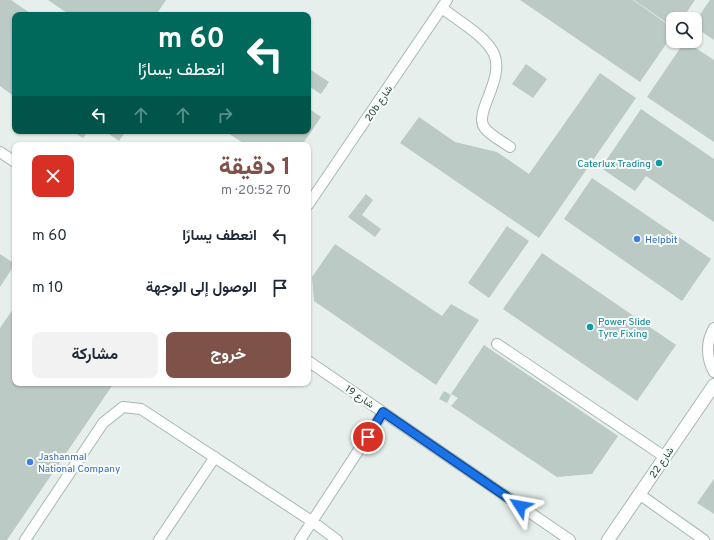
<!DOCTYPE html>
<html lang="ar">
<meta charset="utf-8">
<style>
:root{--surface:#fff;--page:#f2f2f3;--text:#1f2937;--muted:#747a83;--accent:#7f5249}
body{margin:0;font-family:Overpass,Vazirmatn,sans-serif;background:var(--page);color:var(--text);direction:rtl;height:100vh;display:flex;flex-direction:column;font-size:15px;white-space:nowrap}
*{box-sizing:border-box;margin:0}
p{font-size:13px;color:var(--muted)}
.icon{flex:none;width:22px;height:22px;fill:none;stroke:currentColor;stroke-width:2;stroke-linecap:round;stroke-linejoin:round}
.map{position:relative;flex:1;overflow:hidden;direction:ltr}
.details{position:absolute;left:12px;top:142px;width:299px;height:244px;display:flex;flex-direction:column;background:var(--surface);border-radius:8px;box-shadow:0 1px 3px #0004;direction:rtl}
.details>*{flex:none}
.guide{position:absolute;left:12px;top:12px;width:299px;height:122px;border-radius:8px;box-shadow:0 1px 3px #0004;direction:rtl;background:#00695c;color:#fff;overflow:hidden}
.tools{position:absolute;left:666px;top:12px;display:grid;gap:8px}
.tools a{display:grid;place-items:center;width:36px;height:36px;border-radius:8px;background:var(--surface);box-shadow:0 1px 3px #0004;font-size:20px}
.pin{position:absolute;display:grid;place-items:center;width:34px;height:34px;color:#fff;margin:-17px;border:2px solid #fff;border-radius:50%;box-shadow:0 1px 4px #0007}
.me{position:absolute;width:44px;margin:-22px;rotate:304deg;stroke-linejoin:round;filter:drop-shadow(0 0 3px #0008)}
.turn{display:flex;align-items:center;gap:14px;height:84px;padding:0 20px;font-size:18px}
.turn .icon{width:52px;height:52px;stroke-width:2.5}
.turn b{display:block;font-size:28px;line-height:34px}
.lanes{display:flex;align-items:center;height:38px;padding:0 20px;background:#0003;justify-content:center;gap:20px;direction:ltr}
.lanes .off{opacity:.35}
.round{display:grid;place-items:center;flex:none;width:42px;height:42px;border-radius:8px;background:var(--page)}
.head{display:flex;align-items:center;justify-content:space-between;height:68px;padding:0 20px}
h1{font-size:24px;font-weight:700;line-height:30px;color:var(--accent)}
.action{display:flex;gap:8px;margin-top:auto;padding:8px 20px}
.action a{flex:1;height:46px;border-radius:8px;background:var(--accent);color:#fff;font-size:16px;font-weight:700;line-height:46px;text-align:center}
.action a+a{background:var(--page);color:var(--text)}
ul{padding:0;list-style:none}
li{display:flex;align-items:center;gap:12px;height:52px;padding:0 20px}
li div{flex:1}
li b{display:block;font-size:15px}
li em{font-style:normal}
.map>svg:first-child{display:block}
.building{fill:#bbcac4}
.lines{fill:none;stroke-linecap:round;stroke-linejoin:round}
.lane-casing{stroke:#a8b8b2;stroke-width:12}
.street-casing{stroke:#a8b8b2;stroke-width:14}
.lane{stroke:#fff;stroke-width:10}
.street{stroke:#fff;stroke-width:12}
.route-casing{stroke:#114b97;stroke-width:10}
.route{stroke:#1a73e8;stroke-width:7}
.culture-dot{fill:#0f9aa8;stroke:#f7fbf9;stroke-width:1.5}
.shop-dot{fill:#3f7fe0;stroke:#f7fbf9;stroke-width:1.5}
.labels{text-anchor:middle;stroke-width:4;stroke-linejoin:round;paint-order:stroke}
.street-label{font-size:10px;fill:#24423a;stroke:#f7fbf9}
.culture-label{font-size:10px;fill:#0d838f;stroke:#f7fbf9;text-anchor:end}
.shop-label{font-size:10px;fill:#366cbe;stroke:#f7fbf9;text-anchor:start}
</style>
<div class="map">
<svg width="714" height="540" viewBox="0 0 714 540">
<rect width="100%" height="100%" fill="#e6efeb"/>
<path class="building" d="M 0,0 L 11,0 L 33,15 L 15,15 L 15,97 L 0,86 Z
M 48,0 L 166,0 L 156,15 L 70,15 Z
M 520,0 L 633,0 L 673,28 L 673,34 L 640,82 Z
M 634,0 L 695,0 L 682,19 L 673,19 L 673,27 Z
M 710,0 L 714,0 L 714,40 L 695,27 L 695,22 Z
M 685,41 L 714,60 L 714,142 L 647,97 Z
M 526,64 L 547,79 L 533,98 L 512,84 Z
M 308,68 L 329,82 L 321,94 L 308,86 Z
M 600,73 L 636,98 L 539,238 L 400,143 L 419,117 L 455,142 L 497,152 L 529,174 Z
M 308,108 L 321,117 L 302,145 L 265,145 L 263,143 L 261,145 L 246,145 L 225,131 L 308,131 Z
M 641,109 L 714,159 L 714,222 L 646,176 L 635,191 L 601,168 Z
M 72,131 L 88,131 L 83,138 Z
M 107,131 L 126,131 L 119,141 L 106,132 Z
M 592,178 L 711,259 L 682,301 L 564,219 Z
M 366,194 L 373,200 L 362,215 L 381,229 L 375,237 L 348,217 Z
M 507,226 L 529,241 L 489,298 L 468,283 Z
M 335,244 L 442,316 L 451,304 L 479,320 L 436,385 L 314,301 L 312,277 Z
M 542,253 L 676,345 L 637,401 L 503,309 Z
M 0,254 L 15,264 L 0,287 Z
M 15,306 L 15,383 L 114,383 L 7,540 L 0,540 L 0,328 Z
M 484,345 L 618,436 L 592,474 L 557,477 L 451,406 L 458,398 L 451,394 Z
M 444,391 L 451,395 L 447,403 L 439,399 Z
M 714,479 L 714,514 L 697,503 Z"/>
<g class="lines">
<g class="lane-casing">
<path id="lane" d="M 442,8 C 457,20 486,36 494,54 C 505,79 474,112 484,127 C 489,135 502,141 510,147
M 0,152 L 15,162
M 308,205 L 447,0
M 714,328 C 706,341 706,358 714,372
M 497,344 L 665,457
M 308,361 L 570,540
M 639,494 L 704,540
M 25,540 L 103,423 L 123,407 L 141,409 L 313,522 L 337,540
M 159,540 L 215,457
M 300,540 L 383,413"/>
</g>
<g class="street-casing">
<path id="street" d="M 608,540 L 714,385"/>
</g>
<use href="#lane" class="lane"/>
<use href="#street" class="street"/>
</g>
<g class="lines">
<g class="route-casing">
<path id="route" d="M 368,437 L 383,412 L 520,506"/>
</g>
<use href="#route" class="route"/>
</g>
<g class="culture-dot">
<circle cx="659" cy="163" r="4"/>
<circle cx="590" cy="327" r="4"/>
</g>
<g class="shop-dot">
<circle cx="637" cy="239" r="4"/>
<circle cx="30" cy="462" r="4"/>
</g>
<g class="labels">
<g class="street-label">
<text transform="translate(378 103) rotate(-56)" y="4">20b شارع</text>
<text transform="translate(360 396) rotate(34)" y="4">شارع 19</text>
<text transform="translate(661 462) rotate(-56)" y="4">شارع 22</text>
</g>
<g class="culture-label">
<text x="651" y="167">Caterlux Trading</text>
<text x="598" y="325" text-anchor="start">Power Slide<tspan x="598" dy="12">Tyre Fixing</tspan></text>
</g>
<g class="shop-label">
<text x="645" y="243">Helpbit</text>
<text x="38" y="460">Jashanmal<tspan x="38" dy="12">National Company</tspan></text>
</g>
</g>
</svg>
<div class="tools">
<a><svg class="icon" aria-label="search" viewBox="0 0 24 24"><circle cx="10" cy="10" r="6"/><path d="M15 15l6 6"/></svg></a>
</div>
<div class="pin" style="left:368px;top:437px;background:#d93025"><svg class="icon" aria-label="arrive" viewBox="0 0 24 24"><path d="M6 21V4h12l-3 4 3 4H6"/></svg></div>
<svg class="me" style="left:520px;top:506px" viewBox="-20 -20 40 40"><path d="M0-17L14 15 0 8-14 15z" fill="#1a73e8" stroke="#fff" stroke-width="4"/></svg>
<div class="guide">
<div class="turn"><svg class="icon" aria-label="left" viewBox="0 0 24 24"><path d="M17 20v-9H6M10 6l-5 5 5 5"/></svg><div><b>60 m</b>انعطف يسارًا</div></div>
<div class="lanes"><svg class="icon" aria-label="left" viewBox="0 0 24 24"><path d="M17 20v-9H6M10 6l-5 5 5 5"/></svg><svg class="icon off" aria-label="ahead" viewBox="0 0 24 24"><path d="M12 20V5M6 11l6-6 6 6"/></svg><svg class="icon off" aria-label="ahead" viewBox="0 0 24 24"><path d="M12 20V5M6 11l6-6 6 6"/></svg><svg class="icon off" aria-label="right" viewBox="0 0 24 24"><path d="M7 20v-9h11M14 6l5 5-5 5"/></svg></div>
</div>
<section class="details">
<div class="head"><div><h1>1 دقيقة</h1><p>70 m · 20:52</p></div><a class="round" style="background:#d93025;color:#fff"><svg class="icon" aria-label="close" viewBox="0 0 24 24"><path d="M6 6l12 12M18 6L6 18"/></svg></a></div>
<ul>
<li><svg class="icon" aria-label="left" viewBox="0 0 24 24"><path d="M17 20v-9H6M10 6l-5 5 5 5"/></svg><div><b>انعطف يسارًا</b></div><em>60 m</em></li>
<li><svg class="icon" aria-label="arrive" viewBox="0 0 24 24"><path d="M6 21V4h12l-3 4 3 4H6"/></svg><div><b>الوصول إلى الوجهة</b></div><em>10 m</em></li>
</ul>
<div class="action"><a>خروج</a><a>مشاركة</a></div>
</section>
</div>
